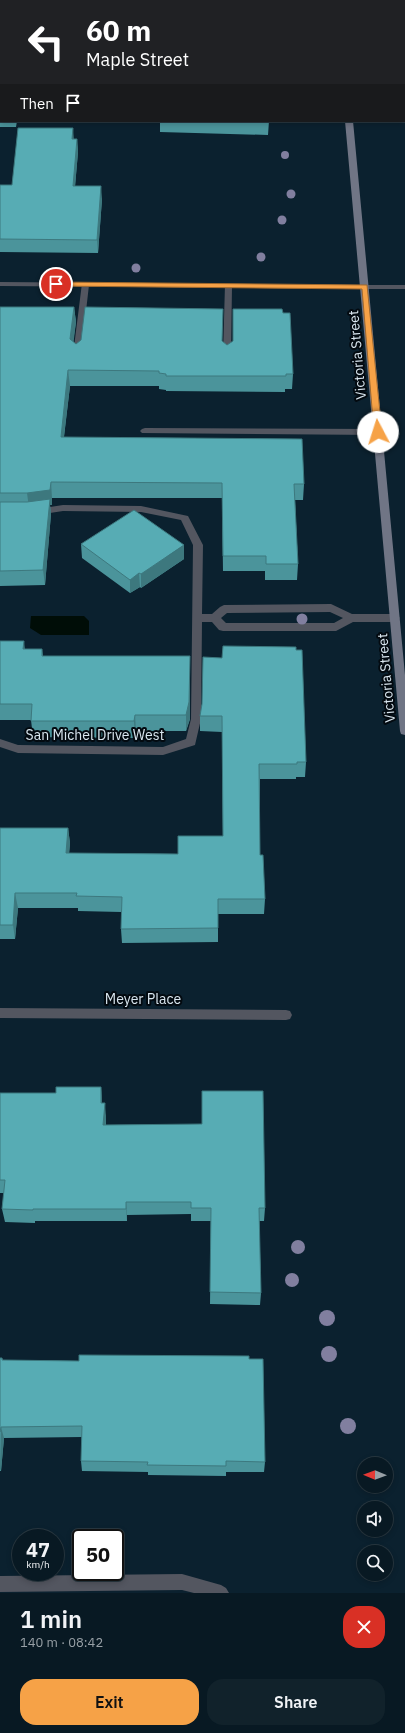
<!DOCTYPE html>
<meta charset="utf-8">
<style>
:root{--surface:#081923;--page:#11222b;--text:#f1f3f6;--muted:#98a0a6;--line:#293841;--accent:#f6a247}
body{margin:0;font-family:"IBM Plex Sans",sans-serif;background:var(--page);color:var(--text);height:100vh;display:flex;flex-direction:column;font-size:15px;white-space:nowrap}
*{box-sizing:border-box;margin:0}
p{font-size:13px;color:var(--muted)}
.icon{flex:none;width:22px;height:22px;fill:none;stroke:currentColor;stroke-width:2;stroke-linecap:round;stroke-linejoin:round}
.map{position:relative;height:1593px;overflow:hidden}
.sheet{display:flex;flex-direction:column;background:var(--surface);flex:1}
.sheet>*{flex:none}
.top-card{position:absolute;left:0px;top:0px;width:405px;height:122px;box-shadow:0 2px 6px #0003,0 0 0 1px var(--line);background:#202124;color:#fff;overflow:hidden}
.needle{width:26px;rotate:271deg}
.fabs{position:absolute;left:357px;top:1457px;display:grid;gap:8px}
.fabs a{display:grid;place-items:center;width:36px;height:36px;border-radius:50%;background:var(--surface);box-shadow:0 2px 6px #0003,0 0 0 1px var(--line);font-size:20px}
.speed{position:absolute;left:12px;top:1529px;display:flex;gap:8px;font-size:20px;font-weight:700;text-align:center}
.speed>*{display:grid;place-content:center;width:52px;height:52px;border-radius:50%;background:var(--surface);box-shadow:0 2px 6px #0003,0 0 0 1px var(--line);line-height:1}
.speed small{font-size:10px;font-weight:400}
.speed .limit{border:2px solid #111;border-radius:6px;background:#fff;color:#111}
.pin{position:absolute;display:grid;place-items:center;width:34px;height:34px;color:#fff;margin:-17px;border:2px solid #fff;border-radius:50%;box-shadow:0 1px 4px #0007}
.me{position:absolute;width:44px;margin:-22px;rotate:355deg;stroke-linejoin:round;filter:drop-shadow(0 0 3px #0008)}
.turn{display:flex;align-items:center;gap:14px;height:84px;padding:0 20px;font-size:18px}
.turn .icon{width:52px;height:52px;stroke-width:2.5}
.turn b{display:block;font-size:28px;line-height:34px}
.then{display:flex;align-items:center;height:38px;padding:0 20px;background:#0003;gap:8px;font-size:15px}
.round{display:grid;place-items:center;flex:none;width:42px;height:42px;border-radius:16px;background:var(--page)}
.headline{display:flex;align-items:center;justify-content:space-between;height:68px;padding:0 20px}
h1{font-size:24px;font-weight:600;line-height:30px}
.primary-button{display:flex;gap:8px;margin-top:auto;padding:8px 20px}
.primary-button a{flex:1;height:46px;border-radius:16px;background:var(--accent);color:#111;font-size:16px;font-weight:600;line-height:46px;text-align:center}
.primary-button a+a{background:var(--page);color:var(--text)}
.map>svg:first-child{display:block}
.water{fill:#000d07}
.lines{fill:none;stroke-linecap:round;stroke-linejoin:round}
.service{fill:#535660;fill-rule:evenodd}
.minor{fill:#535660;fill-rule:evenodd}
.secondary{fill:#707585;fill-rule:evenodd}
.tree{fill:#817f9f}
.wall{fill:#4b949b}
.shaded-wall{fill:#3d787e}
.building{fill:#57acb4;stroke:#3d787e}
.route{fill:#f6a247;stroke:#a0692e}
.labels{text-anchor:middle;stroke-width:4;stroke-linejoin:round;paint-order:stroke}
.street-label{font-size:14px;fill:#dae7f0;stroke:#030a10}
</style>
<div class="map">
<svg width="405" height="1593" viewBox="0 0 405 1593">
<rect width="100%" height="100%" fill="#0b212f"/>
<path class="water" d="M 31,616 L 84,616 L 89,621 L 89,635 L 41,635 L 30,628 Z"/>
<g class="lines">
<path class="service" d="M 404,110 L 405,110 L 405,114 L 404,114 Z
M 82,283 L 85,283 L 89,285 L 81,355 L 77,358 L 73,355 Z
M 225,284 L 231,284 L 232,286 L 231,356 L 227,359 L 223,356 Z
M 362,285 L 405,285 L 405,289 L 362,289 L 361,287 Z
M 145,428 L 378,429 L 383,432 L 378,435 L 142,433 L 140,431 L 142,429 Z"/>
<path class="minor" d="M 0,282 L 365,285 L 369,287 L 365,289 L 0,286 Z
M 63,505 L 141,506 L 188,516 L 203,545 L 202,614 L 212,614 L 220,607 L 224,605 L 331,604 L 352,614 L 395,614 L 400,618 L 395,622 L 353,622 L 336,631 L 223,631 L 219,630 L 212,622 L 202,622 L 201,719 L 195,745 L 163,755 L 18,753 L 0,747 L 0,739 L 18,745 L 163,747 L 186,739 L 191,719 L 193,545 L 181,520 L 141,512 L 63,511 L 37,515 L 32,512 L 37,509 ZM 330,612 L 343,618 L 334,623 L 226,623 L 221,618 L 227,613 Z
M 0,1008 L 286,1010 L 290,1011 L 292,1015 L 290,1019 L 286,1020 L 0,1018 Z
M 182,1574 L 221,1585 L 226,1588 L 229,1593 L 194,1593 L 182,1590 L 0,1592 L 0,1576 Z"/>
<path class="secondary" d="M 335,0 L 341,0 L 341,1 L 335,1 Z
M 345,121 L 353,121 L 405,675 L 405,735 L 401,734 L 400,731 Z"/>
</g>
<g class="tree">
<circle cx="285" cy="155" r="4"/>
<circle cx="291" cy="194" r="4.5"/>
<circle cx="282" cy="220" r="4.5"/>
<circle cx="261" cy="257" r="4.5"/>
<circle cx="136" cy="268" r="4.5"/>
<circle cx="302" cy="619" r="5.5"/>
<circle cx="298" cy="1247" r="7"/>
<circle cx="292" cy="1280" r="7"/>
<circle cx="327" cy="1318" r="8"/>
<circle cx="329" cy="1354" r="8"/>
<circle cx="348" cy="1426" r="8"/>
</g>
<path class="wall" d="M 0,0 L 1,1 L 1,121 L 17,121 L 16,127 L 0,127 Z
M 400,0 L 405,0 L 405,56 L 404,49 L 404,1 L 400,1 Z
M 160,121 L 269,121 L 268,135 L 160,132 Z
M 74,139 L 77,139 L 78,152 L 75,186 L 102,199 L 98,253 L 0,252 L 0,185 L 12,185 Z
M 0,307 L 74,307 L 76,322 L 73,342 L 76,344 L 222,341 L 227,345 L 293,374 L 292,389 L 285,389 L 285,392 L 166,391 L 166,390 L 159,389 L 159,386 L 70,386 L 64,437 L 304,484 L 303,500 L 295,500 L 298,564 L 297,580 L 265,580 L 265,571 L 223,571 L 222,498 L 52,498 L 52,505 L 50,505 L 51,514 L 45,585 L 0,586 Z
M 81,544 L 184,559 L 141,588 L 140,587 L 130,593 L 82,558 Z
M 0,641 L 25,649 L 42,649 L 43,656 L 190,656 L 190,719 L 186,731 L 136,731 L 135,738 L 33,737 L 31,720 L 0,720 Z
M 202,704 L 306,762 L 305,777 L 296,777 L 296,779 L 260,779 L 260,855 L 265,899 L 264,914 L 218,914 L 218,942 L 122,943 L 121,929 L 121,912 L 78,911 L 78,908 L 18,908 L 15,939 L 0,939 L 0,828 L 68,828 L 70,843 L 69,853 L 178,854 L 223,836 L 222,732 L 200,731 L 200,716 Z
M 101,1087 L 102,1103 L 106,1117 L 106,1125 L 265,1208 L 264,1221 L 259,1221 L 261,1293 L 260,1305 L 210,1304 L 211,1221 L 191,1221 L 191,1214 L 127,1215 L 127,1221 L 35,1221 L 35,1223 L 5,1222 L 2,1209 L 4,1193 L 0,1193 L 0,1093 L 56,1093 Z
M 0,1358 L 2,1358 L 3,1360 L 79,1361 L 249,1359 L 265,1462 L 264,1472 L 226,1472 L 226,1476 L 148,1475 L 148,1472 L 82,1471 L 81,1461 L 82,1437 L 4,1438 L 1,1471 L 0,1471 Z"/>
<path class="shaded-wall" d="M 73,128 L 74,141 L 72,139 Z
M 77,139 L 78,152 L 74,199 L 73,186 Z
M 101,186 L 102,199 L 98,253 L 97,240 Z
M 74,307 L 76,322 L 72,355 L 70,339 Z
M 68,370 L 70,386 L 62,452 L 61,437 Z
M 51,482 L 52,498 L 52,505 L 50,505 L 51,514 L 45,585 L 43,570 L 29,508 L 27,493 Z
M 184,545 L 184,559 L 141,588 L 141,574 Z
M 139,573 L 140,587 L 130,593 L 130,580 Z
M 24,641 L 26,658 L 23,649 Z
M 190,656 L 190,719 L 186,731 L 186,715 Z
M 135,715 L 136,731 L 135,738 L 134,721 Z
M 68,828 L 70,843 L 68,868 L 66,853 Z
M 15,893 L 18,908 L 15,939 L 13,925 Z
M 101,1087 L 102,1101 L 102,1117 L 101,1103 Z
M 105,1103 L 106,1117 L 105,1139 L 103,1125 Z
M 126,1202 L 127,1215 L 127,1221 L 126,1209 Z
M 1,1427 L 4,1438 L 1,1471 L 0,1469 Z"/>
<path class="building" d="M 0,0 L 261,0 L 261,1 L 1,1 L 1,56 L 0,55 Z
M 401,0 L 405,0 L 405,21 L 404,23 L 404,1 L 401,1 Z
M 1,57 L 1,114 L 0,114 L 0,60 Z
M 18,128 L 73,128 L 72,139 L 77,139 L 73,186 L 101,186 L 97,240 L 0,239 L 0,185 L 12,185 Z
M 0,307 L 74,307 L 70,339 L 76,344 L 81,340 L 85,307 L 223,309 L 222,341 L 227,345 L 233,341 L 233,309 L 282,309 L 283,313 L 290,313 L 293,374 L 286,374 L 286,376 L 166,376 L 166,374 L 159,373 L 159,371 L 68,370 L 61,437 L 302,439 L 304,484 L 294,484 L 298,564 L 266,564 L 266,556 L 223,556 L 222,483 L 51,482 L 50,490 L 27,493 L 0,493 Z
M 50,499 L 43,570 L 0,571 L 0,502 L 27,502 Z
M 134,510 L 184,545 L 141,574 L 139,573 L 130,580 L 81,544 Z
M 0,641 L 24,641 L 23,649 L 42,649 L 42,656 L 190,656 L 189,702 L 186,715 L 135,715 L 134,721 L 31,721 L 32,704 L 0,704 Z
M 223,646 L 296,647 L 296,650 L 302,650 L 306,762 L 297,762 L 297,764 L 259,764 L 260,855 L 263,855 L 265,899 L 218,899 L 218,928 L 121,929 L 122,897 L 76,896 L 77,893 L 15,893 L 13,925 L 0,925 L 0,828 L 68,828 L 66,853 L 178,854 L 178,836 L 223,836 L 222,716 L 200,716 L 202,704 L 203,657 L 222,658 Z
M 56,1087 L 101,1087 L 101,1103 L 105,1103 L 103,1125 L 202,1124 L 202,1091 L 263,1091 L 265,1208 L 259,1208 L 261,1293 L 210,1292 L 211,1208 L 191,1208 L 191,1202 L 126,1202 L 126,1209 L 33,1209 L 33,1210 L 2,1209 L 5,1180 L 0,1180 L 0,1093 L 56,1093 Z
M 79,1355 L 249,1356 L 249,1359 L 263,1359 L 265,1462 L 226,1461 L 226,1466 L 147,1465 L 148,1462 L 81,1461 L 82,1426 L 1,1427 L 0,1432 L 0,1358 L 2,1358 L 2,1360 L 79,1361 Z"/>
<path class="route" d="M 56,282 L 367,285 L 382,432 L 378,434 L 374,432 L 362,289 L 54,286 L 54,283 Z"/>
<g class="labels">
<g class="street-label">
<text transform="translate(357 355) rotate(-95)" y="5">Victoria Street</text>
<text transform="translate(386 678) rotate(-95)" y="5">Victoria Street</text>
<text x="95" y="740">San Michel Drive West</text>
<text x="143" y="1004">Meyer Place</text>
</g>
</g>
</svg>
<div class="fabs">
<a><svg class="needle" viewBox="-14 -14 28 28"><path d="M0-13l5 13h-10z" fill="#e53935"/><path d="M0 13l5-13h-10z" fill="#98a0a6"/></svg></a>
<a><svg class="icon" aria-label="sound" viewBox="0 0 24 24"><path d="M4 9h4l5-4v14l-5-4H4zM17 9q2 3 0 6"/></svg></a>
<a><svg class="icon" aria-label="search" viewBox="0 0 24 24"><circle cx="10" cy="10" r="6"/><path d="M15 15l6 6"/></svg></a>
</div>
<div class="speed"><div>47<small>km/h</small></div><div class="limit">50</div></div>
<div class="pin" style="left:56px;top:284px;background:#d93025"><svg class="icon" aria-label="arrive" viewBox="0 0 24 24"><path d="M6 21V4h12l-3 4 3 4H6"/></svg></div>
<svg class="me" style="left:378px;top:432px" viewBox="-20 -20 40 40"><circle r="19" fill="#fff"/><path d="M0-13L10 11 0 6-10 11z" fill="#f6a247"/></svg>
<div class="top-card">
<div class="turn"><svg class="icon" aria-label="left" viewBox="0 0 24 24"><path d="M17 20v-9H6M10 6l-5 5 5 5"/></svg><div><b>60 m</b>Maple Street</div></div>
<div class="then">Then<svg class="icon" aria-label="arrive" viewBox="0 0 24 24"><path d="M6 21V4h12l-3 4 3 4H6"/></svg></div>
</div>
</div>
<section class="sheet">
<div class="headline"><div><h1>1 min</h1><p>140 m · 08:42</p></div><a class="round" style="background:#d93025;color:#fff"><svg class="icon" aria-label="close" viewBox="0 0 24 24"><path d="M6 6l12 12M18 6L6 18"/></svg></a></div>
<div class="primary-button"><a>Exit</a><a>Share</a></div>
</section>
